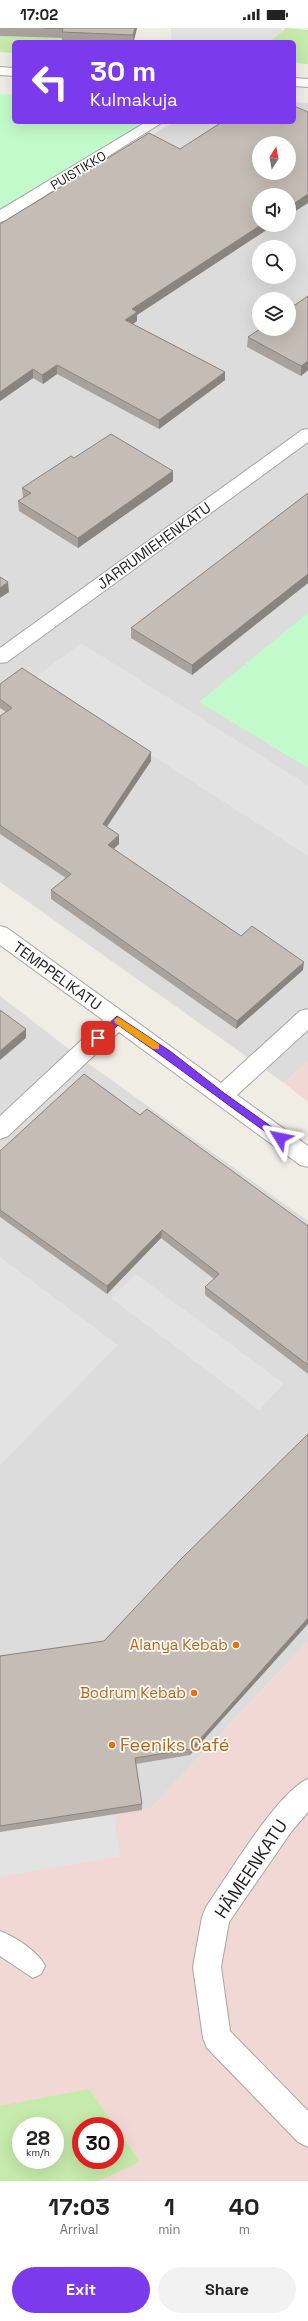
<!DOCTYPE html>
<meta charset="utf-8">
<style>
:root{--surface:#fff;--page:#f2f2f2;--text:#222;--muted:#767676;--accent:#7c3aed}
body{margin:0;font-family:"Space Grotesk",sans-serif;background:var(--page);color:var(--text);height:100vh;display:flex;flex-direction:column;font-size:15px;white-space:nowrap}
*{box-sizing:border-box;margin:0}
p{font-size:13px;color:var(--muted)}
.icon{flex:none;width:22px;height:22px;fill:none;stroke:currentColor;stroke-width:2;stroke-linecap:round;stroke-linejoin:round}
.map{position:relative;height:2153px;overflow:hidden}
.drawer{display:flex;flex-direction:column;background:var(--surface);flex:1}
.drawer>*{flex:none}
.top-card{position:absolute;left:12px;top:12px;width:284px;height:84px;border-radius:6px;box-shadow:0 4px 16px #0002;background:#7c3aed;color:#fff;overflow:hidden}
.needle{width:26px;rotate:11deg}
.tools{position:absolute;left:252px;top:108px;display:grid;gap:8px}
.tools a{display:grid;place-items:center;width:44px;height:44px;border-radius:50%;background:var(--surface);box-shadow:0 4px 16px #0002;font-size:20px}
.speed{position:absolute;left:12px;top:2089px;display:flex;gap:8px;font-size:20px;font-weight:700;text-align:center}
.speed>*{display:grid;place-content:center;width:52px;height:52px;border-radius:50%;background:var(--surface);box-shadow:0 4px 16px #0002;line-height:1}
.speed small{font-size:10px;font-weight:400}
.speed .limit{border:6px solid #d22;background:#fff;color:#111}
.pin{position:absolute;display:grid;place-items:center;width:34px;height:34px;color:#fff;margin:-17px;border-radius:8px;box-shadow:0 2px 6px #0006}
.me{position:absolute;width:44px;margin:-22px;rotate:305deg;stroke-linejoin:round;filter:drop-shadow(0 0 3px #0008)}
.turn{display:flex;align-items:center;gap:14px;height:84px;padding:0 12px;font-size:18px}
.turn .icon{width:52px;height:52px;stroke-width:2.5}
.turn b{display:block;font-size:28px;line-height:34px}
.eta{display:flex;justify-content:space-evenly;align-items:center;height:68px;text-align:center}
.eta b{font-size:24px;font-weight:700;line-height:28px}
.action{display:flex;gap:8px;margin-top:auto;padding:8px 12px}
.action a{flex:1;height:46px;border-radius:24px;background:var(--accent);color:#fff;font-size:16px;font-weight:700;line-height:46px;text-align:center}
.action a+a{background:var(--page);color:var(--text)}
.status{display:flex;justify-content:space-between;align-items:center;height:28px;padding:0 20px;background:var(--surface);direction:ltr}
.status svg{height:11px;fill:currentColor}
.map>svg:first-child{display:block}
.residential{fill:#dddcdc;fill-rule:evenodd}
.commercial{fill:#f1d8d5;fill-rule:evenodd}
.grass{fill:#c5eaab;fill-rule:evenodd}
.park{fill:#c3facb}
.parking{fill:#e3e3e3}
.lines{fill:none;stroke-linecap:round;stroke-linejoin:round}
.service-casing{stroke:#a6a6a6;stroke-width:2}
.minor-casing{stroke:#a6a6a6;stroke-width:2}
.tertiary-casing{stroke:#a6a6a6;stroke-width:2}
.service{fill:#fff;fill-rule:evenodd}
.minor{fill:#fff;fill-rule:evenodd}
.tertiary{fill:#fff;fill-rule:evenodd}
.wall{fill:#a9a29c}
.shaded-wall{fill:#8a847f}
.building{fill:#c5bcb5;stroke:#8a847f;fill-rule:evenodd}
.route{fill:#7c3aed;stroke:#51269a}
.slow{fill:#f59e0b}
.food-dot{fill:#e8710a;stroke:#fff;stroke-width:1.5}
.labels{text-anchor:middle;stroke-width:3.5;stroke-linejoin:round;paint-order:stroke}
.far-street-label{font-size:13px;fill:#1f1f1f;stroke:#fff}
.street-label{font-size:15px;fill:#1f1f1f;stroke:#fff}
.food-label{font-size:15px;fill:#c56008;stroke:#fff;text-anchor:end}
.near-food-label{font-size:18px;fill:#c56008;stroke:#fff;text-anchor:start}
.near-street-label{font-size:18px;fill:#1f1f1f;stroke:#fff}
</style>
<div class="status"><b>17:02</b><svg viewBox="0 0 49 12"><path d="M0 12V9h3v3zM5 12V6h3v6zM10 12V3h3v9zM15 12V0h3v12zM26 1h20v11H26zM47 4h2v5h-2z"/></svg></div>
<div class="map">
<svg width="308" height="2153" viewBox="0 0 308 2153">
<rect width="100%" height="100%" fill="#f0ede5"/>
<path class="residential" d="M 294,74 L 308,75 L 308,1033 L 284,1055 L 0,854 L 0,198 L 174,94 L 294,94 ZM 259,115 L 289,115 L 289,145 L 259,145 ZM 259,167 L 289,167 L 289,197 L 259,197 ZM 259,219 L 289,219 L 289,249 L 259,249 ZM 259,271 L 289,271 L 289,301 L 259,301 Z
M 0,968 L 78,1028 L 308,1193 L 308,1613 L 151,1780 L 0,1802 Z"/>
<path class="commercial" d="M 308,1033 L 308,1074 L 284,1055 Z
M 308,1613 L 308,2153 L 0,2153 L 0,1802 L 151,1780 ZM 21,2098 L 55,2098 L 55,2132 L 21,2132 ZM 81,2098 L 115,2098 L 115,2132 L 81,2132 Z"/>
<path class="grass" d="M 286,0 L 308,2 L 308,36 L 294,35 L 294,14 L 269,14 Z
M 0,8 L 63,10 L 62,13 L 77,14 L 14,14 L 14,25 L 0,24 Z
M 89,2061 L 115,2098 L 81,2098 L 81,2132 L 115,2132 L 115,2098 L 140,2134 L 98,2153 L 0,2153 L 0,2078 ZM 21,2098 L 55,2098 L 55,2132 L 21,2132 Z"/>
<path class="park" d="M 0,66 L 14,67 L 14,94 L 148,94 L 0,184 Z
M 308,585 L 308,740 L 199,674 Z"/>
<path class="parking" d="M 171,0 L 277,0 L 283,2 L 269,14 L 171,14 Z
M 81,615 L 308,757 L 308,828 L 33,651 Z
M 0,1229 L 118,1317 L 0,1437 Z
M 136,1246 L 284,1356 L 259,1382 L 111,1270 Z
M 114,1785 L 120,1828 L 0,1849 L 0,1802 Z"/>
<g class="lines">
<g class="service-casing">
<path id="service" d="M 0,1903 C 15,1909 38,1923 45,1938 L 41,1946 L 33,1950 L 0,1928 Z"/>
</g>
<g class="minor-casing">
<path id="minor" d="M 146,94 L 163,94 L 6,192 L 0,194 L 0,182 Z
M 308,401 L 308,414 L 7,634 L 0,635 L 0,620 L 302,402 Z
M 0,898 L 7,900 L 221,1055 L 300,983 L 308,981 L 308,1002 L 237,1067 L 308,1118 L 308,1139 L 300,1137 L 119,1004 L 8,1108 L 0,1111 L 0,1088 L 103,992 L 0,917 Z"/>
</g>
<g class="tertiary-casing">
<path id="tertiary" d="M 0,39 L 14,40 L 14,48 L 0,47 Z
M 294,50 L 308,51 L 308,59 L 294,58 Z
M 308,1751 L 308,1784 L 291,1804 L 229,1894 L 221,1939 L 230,2003 L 308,2083 L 308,2119 L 298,2114 L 207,2020 L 203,2010 L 193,1939 L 202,1889 L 206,1879 C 227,1849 278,1763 308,1751 Z"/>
</g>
<use href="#service" class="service"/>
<use href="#minor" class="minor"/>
<use href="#tertiary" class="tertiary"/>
</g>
<path class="wall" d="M 0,0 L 137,0 L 134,14 L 62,13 L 62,10 L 0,8 Z
M 308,84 L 308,175 L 289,187 L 289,167 L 259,197 L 274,197 L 137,287 L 137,293 L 133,296 L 225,344 L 225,352 L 159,401 L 57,346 L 43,356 L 33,350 L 0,373 L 180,121 Z
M 308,268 L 308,342 L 301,348 L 247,319 L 248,309 Z
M 74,430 L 173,453 L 78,520 L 19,483 L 18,473 L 24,470 L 23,469 L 22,460 Z
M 308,465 L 308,555 L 192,647 L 131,610 L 131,600 Z
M 0,656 L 151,724 L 151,733 L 107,799 L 119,816 L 113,821 L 241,908 L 303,942 L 236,1001 L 51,871 L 51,862 L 66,850 L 0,806 L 0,688 L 6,684 L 0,680 Z
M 140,1087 L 308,1198 L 308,1346 L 205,1267 L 205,1259 L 214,1251 L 161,1210 L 107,1266 L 0,1189 L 0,1123 Z
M 308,1406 L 190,1727 L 136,1736 L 142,1776 L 142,1782 L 0,1804 L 0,1628 L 104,1613 Z"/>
<path class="shaded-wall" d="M 135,0 L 137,0 L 133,14 L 133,7 Z
M 308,166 L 308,175 L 289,187 L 289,179 Z
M 261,197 L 274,197 L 137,287 L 137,293 L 125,301 L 125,292 L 132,281 Z
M 308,333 L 308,342 L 301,348 L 301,338 Z
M 57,337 L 57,346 L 43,356 L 42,347 Z
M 33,341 L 33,350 L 0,373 L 0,364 Z
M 225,344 L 225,352 L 159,401 L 159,392 Z
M 173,443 L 173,453 L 78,520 L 78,510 Z
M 308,546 L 308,555 L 192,647 L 192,637 Z
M 8,554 L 9,564 L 0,570 L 0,560 Z
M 151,724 L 151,733 L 103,804 L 103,796 Z
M 119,807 L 119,816 L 108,826 L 108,817 Z
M 304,934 L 303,942 L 236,1001 L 237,993 Z
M 26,1001 L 26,1010 L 0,1032 L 0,1023 Z
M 162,1202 L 161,1210 L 107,1266 L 107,1258 Z
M 308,1590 L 308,1596 L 190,1727 L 191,1721 Z"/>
<path class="building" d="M 43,0 L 135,0 L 133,7 L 62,4 L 63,1 Z
M 294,78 L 308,84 L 308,166 L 289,179 L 289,167 L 259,167 L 259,197 L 261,197 L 132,281 L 137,284 L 125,292 L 225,344 L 159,392 L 57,337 L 42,347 L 33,341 L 0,364 L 0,196 L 149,105 L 180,121 L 222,94 L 294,94 ZM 259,115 L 289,115 L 289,145 L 259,145 Z
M 308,268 L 308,333 L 301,338 L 248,309 L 260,301 L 289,301 L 289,281 Z
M 111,406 L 173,443 L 78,510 L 18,473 L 31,465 L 22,460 L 71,428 L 74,430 Z
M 308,465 L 308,546 L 192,637 L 131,600 Z
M 0,549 L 8,554 L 0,560 Z
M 22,640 L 151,724 L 103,796 L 119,807 L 108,817 L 241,908 L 252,898 L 304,934 L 237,993 L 51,862 L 71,846 L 0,797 L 0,688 L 12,680 L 0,671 L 0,656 Z
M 0,982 L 26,1001 L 0,1023 Z
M 84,1046 L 140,1087 L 147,1081 L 308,1198 L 308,1337 L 205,1259 L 219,1246 L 162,1202 L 107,1258 L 0,1182 L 0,1123 Z
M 308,1406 L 308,1590 L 191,1721 L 135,1730 L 142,1776 L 0,1798 L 0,1628 L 104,1613 L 180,1532 Z"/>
<path class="route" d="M 117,988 L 170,1023 L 224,1065 L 283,1107 L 283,1112 L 277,1112 C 223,1074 172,1034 118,997 L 101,1013 L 95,1013 L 95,1008 Z"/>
<path class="slow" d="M 118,989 L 159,1016 L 159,1021 L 153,1021 L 115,995 L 114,992 Z"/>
<g class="food-dot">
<circle cx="236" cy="1617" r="4"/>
<circle cx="194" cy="1665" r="4"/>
<circle cx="112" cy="1717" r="4"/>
</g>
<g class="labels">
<g class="far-street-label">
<text transform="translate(78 142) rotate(-31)" y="5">PUISTIKKO</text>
</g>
<g class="street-label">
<text transform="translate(154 518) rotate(-36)" y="5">JARRUMIEHENKATU</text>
<text transform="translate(57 948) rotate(36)" y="5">TEMPPELIKATU</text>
</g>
<g class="food-label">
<text x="228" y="1622">Alanya Kebab</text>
<text x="186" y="1670">Bodrum Kebab</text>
</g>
<g class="near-food-label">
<text x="120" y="1723">Feeniks Café</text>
</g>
<g class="near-street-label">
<text transform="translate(251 1841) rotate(-56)" y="6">HÄMEENKATU</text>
</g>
</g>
</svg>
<div class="tools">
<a><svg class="needle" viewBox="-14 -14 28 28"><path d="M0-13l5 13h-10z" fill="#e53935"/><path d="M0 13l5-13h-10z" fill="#767676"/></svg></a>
<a><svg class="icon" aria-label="sound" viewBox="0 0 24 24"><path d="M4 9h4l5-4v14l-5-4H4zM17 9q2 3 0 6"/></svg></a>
<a><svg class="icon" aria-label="search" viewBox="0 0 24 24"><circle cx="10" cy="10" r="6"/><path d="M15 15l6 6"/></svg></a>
<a><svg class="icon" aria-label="layers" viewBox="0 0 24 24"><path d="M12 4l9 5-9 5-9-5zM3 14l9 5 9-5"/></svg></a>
</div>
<div class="speed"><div>28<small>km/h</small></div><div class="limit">30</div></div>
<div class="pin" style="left:98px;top:1010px;background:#d93025"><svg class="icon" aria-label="arrive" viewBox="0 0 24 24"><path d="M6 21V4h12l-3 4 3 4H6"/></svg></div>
<svg class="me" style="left:280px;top:1110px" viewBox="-20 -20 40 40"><path d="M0-17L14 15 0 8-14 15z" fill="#7c3aed" stroke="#fff" stroke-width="4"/></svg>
<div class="top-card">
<div class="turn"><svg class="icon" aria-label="left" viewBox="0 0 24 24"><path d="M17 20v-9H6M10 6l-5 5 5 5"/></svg><div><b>30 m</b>Kulmakuja</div></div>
</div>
</div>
<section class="drawer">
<div class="eta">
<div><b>17:03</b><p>Arrival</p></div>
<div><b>1</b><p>min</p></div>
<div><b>40</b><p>m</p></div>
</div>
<div class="action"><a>Exit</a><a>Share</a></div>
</section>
